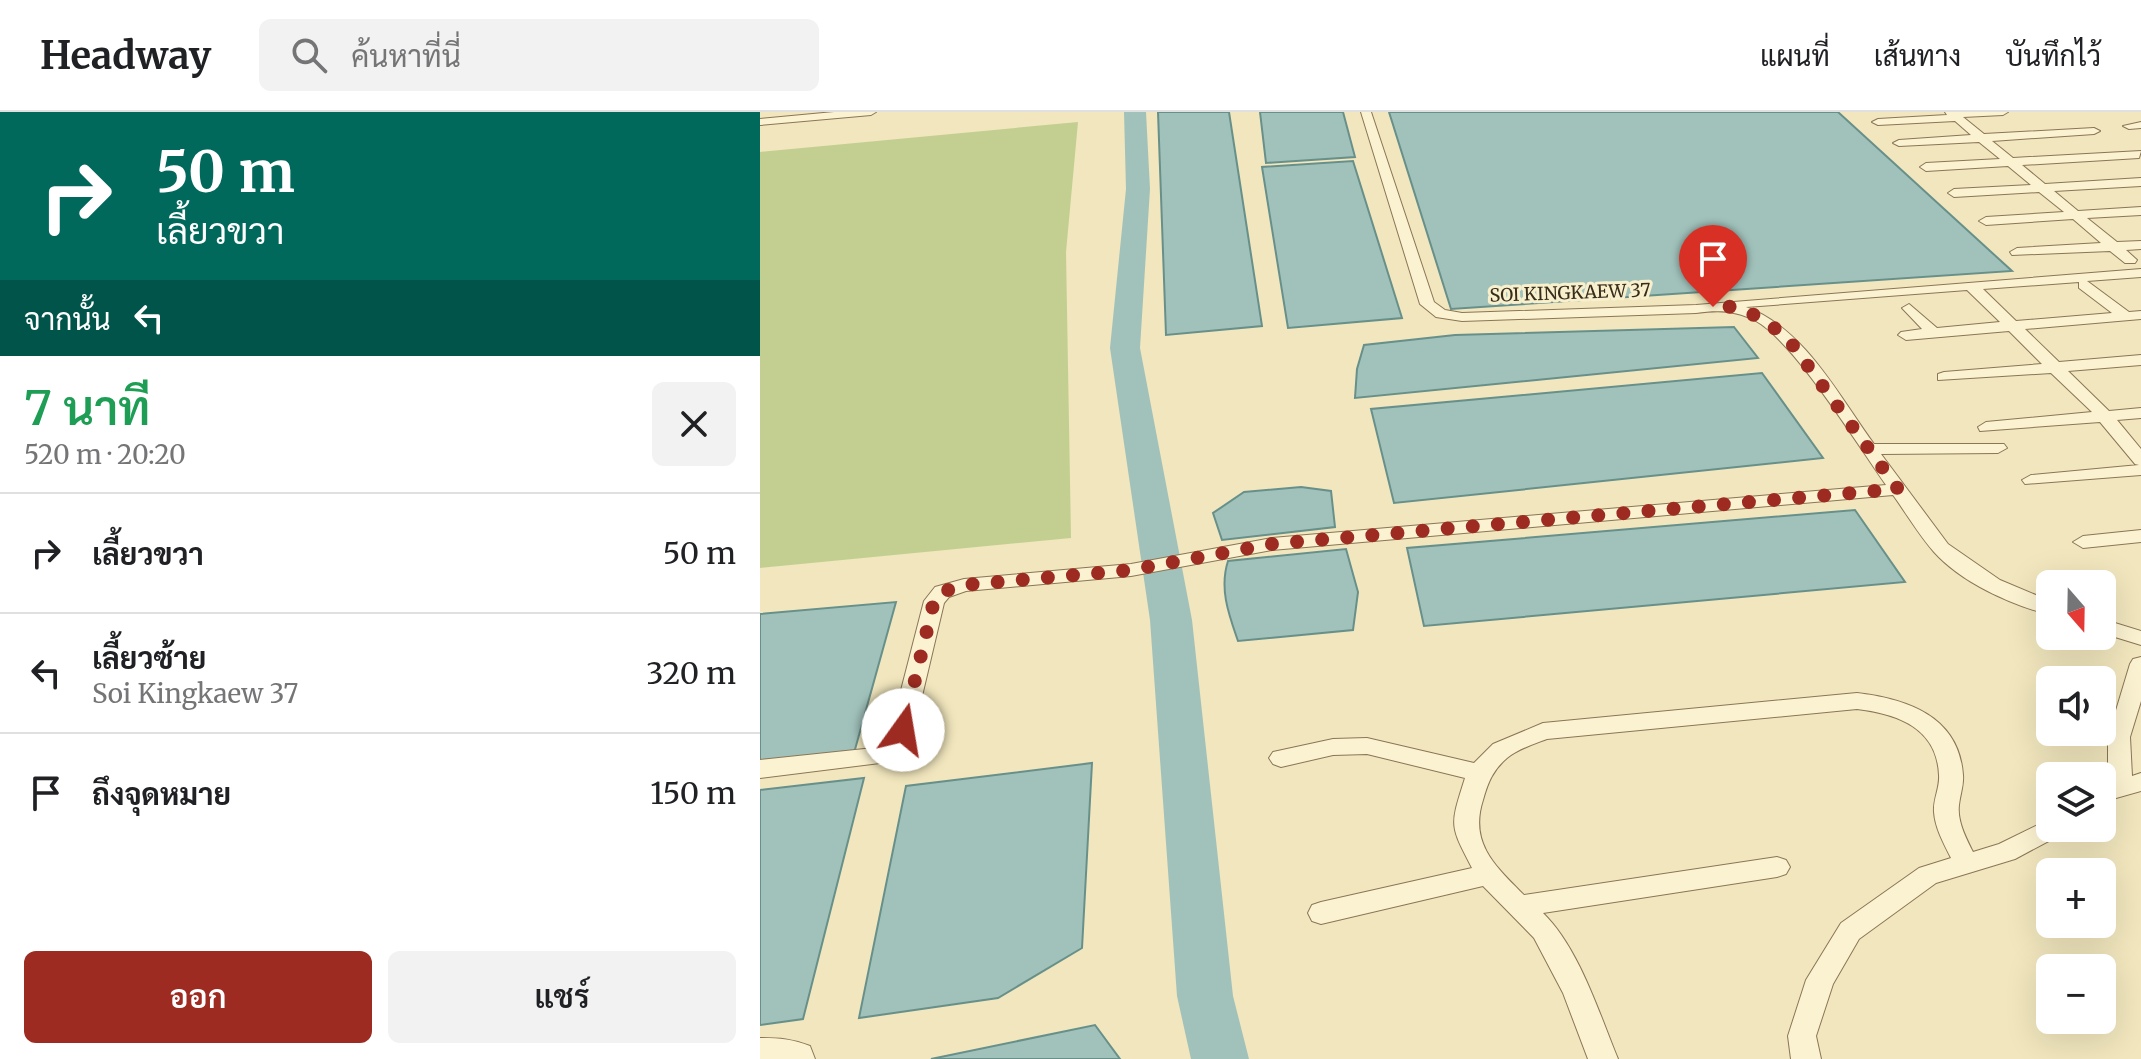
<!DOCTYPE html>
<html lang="th">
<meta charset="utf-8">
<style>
:root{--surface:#fff;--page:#f2f2f2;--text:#202124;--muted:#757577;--line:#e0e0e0;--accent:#9d2b21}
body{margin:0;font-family:Merriweather,Sarabun,serif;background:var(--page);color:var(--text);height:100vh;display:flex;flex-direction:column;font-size:30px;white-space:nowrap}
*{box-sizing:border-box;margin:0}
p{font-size:26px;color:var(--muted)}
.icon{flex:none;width:44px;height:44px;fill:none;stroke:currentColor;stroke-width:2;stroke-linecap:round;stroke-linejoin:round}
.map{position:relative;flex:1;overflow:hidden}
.sheet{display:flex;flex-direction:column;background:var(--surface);width:760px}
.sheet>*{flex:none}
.hud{background:#00695c;color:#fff;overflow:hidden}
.needle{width:52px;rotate:160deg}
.fabs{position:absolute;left:1276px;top:458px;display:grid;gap:16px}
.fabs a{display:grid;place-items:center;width:80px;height:80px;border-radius:12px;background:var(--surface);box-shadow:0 8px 32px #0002;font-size:40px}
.pin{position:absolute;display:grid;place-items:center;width:68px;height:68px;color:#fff;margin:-82px -34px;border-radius:50% 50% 50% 0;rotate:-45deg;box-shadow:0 0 8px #0007}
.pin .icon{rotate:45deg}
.me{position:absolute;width:88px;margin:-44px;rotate:13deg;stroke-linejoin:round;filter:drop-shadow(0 0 6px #0008)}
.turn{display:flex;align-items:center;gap:28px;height:168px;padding:0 24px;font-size:36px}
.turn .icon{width:104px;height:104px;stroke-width:2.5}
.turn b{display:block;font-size:56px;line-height:68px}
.then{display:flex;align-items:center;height:76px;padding:0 24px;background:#0003;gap:16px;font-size:30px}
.round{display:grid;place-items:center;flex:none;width:84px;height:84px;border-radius:12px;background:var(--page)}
.headline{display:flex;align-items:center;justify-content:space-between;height:136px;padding:0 24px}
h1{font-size:48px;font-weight:600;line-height:60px;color:#1e9e55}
.action{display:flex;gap:16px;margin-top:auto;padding:16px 24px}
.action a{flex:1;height:92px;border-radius:12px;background:var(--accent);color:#fff;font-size:32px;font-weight:600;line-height:92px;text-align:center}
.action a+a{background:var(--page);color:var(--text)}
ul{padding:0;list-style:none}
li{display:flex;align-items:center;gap:24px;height:120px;padding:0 24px;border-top:2px solid var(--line)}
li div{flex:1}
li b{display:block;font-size:30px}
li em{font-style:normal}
header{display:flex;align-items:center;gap:48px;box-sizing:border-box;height:112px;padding:0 40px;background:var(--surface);border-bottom:2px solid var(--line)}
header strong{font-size:38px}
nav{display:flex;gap:44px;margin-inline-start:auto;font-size:28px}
.search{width:560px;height:72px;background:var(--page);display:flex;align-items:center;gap:20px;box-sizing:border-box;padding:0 28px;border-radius:12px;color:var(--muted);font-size:30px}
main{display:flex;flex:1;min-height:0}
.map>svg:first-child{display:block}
.green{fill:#c2cf91}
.water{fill:#a1c2bb;stroke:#68908a;stroke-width:2}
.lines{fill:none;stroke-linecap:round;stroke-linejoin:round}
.river{fill:#a1c2bb;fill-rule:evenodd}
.street-casing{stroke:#8a7655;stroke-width:2}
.street{fill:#fbf2d1;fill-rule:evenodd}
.route{stroke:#9d2b21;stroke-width:14;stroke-dasharray:0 25.2}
.labels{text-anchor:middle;stroke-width:6;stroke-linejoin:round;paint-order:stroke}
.far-street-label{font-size:18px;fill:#382c1b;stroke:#f8efcd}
</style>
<header>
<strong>Headway</strong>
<div class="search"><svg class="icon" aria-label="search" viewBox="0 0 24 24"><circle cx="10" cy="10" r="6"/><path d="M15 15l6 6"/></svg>ค้นหาที่นี่</div>
<nav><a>แผนที่</a><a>เส้นทาง</a><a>บันทึกไว้</a></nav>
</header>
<main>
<section class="sheet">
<div class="hud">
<div class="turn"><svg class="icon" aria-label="right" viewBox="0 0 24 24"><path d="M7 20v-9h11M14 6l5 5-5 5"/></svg><div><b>50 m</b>เลี้ยวขวา</div></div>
<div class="then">จากนั้น<svg class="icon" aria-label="left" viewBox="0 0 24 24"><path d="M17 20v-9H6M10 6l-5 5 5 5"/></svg></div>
</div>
<div class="headline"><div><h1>7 นาที</h1><p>520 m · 20:20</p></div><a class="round"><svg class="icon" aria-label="close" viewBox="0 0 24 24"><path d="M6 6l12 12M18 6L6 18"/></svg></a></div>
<ul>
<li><svg class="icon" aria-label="right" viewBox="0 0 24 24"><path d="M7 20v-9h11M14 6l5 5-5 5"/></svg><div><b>เลี้ยวขวา</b></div><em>50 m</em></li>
<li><svg class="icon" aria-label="left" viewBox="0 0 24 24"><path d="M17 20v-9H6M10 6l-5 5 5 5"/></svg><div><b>เลี้ยวซ้าย</b><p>Soi Kingkaew 37</p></div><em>320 m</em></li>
<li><svg class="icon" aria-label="arrive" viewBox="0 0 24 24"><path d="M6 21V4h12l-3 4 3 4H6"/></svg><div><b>ถึงจุดหมาย</b></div><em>150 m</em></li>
</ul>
<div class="action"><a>ออก</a><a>แชร์</a></div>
</section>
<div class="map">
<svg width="1381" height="947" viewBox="0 0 1381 947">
<rect width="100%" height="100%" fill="#f1e6bd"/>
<path class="green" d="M 318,10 L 306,140 L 311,426 L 0,456 L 0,40 Z"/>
<path class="water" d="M 398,0 L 469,0 L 502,214 L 406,223 Z
M 500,0 L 583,0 L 595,45 L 506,51 Z
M 629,0 L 1078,0 L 1252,159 L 691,197 Z
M 593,49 L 642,206 L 528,216 L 502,55 Z
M 974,215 L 998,246 L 595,286 L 597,257 L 604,233 L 695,223 Z
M 1002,261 L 1063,346 L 634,391 L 611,297 Z
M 541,375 L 571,379 L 575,415 L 462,428 L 453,401 L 484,380 Z
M 1095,398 L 1145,470 L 664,514 L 647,436 Z
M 586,437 L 598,480 L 593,518 L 478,529 C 469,503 459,477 468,449 Z
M 136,490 L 94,641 L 0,651 L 0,502 Z
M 332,651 L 322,836 L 238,886 L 99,906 L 146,674 Z
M 104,666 L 43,907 L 0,913 L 0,678 Z
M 335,913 L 360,947 L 171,947 Z"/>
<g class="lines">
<path class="river" d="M 364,0 L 386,0 L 390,77 L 380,236 L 432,508 L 473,884 L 489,947 L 431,947 L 417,884 L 390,508 L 350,236 L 366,77 Z"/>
<g class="street-casing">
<path id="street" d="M 74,0 L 116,0 L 111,3 L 0,13 L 0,7 Z
M 601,0 L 611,0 L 674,190 L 685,198 L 702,201 L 936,193 L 1381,157 L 1381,165 L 1327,169 L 1369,200 L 1381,199 L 1381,207 L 1265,217 L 1299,250 L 1381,243 L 1381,253 L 1308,259 L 1349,299 L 1381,296 L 1381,306 L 1357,308 L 1381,337 L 1381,363 L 1265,372 L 1262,368 L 1271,363 L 1379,353 L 1375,352 L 1340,310 L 1220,319 L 1218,315 L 1226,310 L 1332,300 L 1291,261 L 1178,268 L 1178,262 L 1184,260 L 1282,252 L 1249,219 L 1146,228 L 1138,223 L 1141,220 L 1162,217 L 1142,196 L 1149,192 L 1177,216 L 1240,210 L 1207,178 L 986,195 C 1045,217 1078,283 1114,332 L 1244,332 L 1247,336 L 1238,341 L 1121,342 L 1188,432 L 1240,468 L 1290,489 L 1290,503 C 1250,492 1202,471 1174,440 C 1159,423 1146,401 1133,383 L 512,438 L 371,464 L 206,479 L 189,485 L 184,491 L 154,618 L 147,636 L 128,650 L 0,666 L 0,648 L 114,636 L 129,625 L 164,489 L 175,475 L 204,467 L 371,452 L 512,426 L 1126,373 C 1097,332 1035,231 996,209 C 975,198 958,198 936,201 L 702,209 L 676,205 L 660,192 ZM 1319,170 L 1319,176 L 1352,201 L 1256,209 L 1223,177 Z
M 1185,0 L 1248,0 L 1243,3 L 1203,5 L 1224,22 L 1334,16 L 1340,19 L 1334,22 L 1232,29 L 1253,46 L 1381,39 L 1379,46 L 1262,53 L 1285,72 L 1381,66 L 1381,74 L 1294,79 L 1318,99 L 1381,95 L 1381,103 L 1327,106 L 1357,130 L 1381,129 L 1381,137 L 1366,138 L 1377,148 L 1375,151 L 1365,151 L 1350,139 L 1252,143 L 1250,140 L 1257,136 L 1341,131 L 1313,107 L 1226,113 L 1219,109 L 1226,105 L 1304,100 L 1279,80 L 1194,85 L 1188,81 L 1194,77 L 1271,73 L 1248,54 L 1166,59 L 1160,55 L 1166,51 L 1240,47 L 1219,30 L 1139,34 L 1133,31 L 1139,28 L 1211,23 L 1195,9 L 1118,13 L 1112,10 L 1118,7 L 1187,3 Z
M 1381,10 L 1381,16 L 1369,17 L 1363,14 Z
M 1381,418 L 1381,430 L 1323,436 L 1313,430 L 1323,424 Z
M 1342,507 L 1381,519 L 1381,533 L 1342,521 Z
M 1381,545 L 1381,589 L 1370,625 L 1372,664 L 1381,661 L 1381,679 L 1342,690 L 1342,672 L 1348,670 L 1348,625 L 1370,552 L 1373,547 Z
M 1097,581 C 1147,587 1199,604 1203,663 C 1204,673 1200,683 1199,693 C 1197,709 1206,726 1213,740 L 1239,732 L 1290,707 L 1290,716 L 1303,716 L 1300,723 L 1255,747 L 1176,771 L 1099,827 L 1073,872 L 1056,924 L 1061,947 L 1031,947 L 1028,924 L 1046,868 L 1081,811 L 1159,756 L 1191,746 C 1184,732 1175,716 1174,700 C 1173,687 1180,676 1179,663 C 1177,616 1138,602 1097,597 L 787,627 C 774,632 758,637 747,646 C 733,658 728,670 723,688 C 709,731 735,754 764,783 L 1017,745 L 1026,748 L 1030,755 L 1026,762 L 1017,765 L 783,801 C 819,836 839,901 858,947 L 828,947 L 803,881 L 774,826 L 723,774 L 561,812 L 552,809 L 548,801 L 552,793 L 561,790 L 712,756 C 689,712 690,714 705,666 L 607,642 L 573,643 L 521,655 L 513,652 L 509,646 L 513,640 L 573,627 L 607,626 L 714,651 L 733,632 L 783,611 Z
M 0,926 C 19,926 33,927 50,934 L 55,947 L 0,947 Z"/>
</g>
<use href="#street" class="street"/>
</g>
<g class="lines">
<path class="route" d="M 143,618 L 174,489 L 182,480 L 204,473 L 371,458 L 512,432 L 1138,377 L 1029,228 C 1008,210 981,190 953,195"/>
</g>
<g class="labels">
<g class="far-street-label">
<text transform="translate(810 181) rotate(-2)" y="6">SOI KINGKAEW 37</text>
</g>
</g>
</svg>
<div class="fabs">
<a><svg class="needle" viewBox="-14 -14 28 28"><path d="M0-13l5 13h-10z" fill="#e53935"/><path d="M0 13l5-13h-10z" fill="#757577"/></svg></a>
<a><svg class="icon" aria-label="sound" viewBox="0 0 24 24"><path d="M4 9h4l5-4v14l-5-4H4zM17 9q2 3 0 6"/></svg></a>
<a><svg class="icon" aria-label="layers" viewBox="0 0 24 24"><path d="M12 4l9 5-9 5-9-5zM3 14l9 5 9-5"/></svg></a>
<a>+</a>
<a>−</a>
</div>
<div class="pin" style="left:953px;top:195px;background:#d93025"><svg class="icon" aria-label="arrive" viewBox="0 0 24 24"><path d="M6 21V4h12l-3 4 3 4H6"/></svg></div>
<svg class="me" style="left:143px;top:618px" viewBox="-20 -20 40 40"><circle r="19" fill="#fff"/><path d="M0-13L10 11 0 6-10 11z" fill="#9d2b21"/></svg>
</div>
</main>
